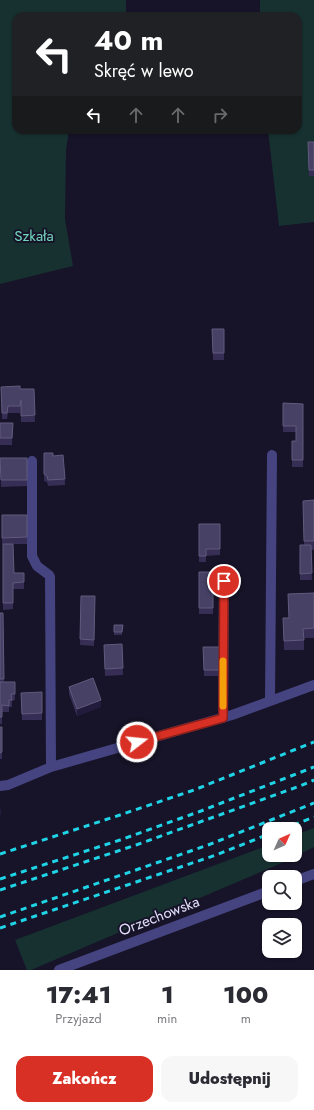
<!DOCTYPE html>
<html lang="pl">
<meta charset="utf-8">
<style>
:root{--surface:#fff;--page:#f7f7f7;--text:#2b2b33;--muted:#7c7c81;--accent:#d93025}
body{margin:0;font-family:Jost,sans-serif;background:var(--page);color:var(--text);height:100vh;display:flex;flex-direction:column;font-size:15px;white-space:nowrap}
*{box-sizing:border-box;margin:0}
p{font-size:13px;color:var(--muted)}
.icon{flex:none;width:22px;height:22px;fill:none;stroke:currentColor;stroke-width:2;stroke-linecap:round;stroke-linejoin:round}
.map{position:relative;height:970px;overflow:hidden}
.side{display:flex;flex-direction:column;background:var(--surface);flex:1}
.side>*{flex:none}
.banner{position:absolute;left:12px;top:12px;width:290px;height:122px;border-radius:12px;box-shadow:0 1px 3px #0004;background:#202124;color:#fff;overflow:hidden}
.needle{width:26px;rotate:45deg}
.buttons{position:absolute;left:262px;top:822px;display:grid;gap:8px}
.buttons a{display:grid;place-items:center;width:40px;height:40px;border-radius:8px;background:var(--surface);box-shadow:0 1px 3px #0004;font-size:20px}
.pin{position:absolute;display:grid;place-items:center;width:34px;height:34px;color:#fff;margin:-17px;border:2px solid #fff;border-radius:50%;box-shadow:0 1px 4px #0007}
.me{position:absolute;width:44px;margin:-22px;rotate:74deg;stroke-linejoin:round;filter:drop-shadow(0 0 3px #0008)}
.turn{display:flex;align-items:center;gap:14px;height:84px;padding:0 16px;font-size:18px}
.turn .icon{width:52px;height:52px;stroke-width:2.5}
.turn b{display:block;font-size:28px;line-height:34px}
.lanes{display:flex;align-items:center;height:38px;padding:0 16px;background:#0003;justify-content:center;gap:20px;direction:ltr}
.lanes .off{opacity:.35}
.eta{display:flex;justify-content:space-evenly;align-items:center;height:68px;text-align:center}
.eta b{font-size:24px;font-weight:800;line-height:28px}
.button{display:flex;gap:8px;margin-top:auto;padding:8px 16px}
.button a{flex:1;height:46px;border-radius:12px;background:var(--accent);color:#fff;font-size:16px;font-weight:800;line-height:46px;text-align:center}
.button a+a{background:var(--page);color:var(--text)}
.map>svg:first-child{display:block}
.green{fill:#173130}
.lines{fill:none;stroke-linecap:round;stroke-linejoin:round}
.minor{stroke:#454481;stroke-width:10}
.rail{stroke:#1fd4e6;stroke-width:3;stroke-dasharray:6 5;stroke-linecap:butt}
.wall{fill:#362e54}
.shaded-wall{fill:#221b3b}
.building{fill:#484166;stroke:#605a7d}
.route-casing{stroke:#8d1f18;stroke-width:10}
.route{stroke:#d93025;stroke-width:7}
.slow{stroke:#f59e0b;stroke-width:7}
.labels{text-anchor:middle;stroke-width:4;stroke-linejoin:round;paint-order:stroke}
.park-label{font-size:15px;fill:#71d4bb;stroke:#171328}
.street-label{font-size:15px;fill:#e1defb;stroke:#171328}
</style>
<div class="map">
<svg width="314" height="970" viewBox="0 0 314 970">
<rect width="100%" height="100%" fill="#171328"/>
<path class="green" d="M 0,0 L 126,0 L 126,16 L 16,16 L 16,130 L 69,130 L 66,150 L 65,219 L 73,266 L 0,284 Z
M 260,0 L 314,0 L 314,222 L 279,226 L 268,130 L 298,130 L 298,16 L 260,16 Z
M 314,828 L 314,847 L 284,862 L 31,970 L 27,970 L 15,940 L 269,845 L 269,855 L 295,855 L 295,835 Z"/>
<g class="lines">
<path class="minor" d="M 32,461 L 32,556 L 37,566 L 49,575 L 50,577 L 51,767
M 270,701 L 272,455
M 223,718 L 224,581
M 0,786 L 8,785 L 51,767 L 232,715 L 314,685
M 295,881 L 314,874
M 59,970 L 269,891"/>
<path class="rail" d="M 283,829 L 314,817
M 0,854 L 114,817 L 194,790 L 314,742
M 0,879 L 120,840 L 201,811 L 314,767
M 0,890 L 136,845 L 300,786 L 314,780
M 0,917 L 208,845 L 314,803
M 0,928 L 216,855 L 269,834"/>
</g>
<path class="wall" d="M 308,142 L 314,142 L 314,176 L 309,176 Z
M 212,329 L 224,329 L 224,360 L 213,360 Z
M 1,387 L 20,389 L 34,389 L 35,422 L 21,422 L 21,406 L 20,413 L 8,413 L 7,419 L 2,419 Z
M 283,403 L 303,404 L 303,467 L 292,467 L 292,441 L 296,441 L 296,432 L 283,432 Z
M 0,423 L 13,423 L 12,445 L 0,445 Z
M 53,456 L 65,479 L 65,485 L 48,486 L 47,482 L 44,481 L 44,460 Z
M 0,458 L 27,458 L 27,486 L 1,487 Z
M 314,500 L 314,550 L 311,550 L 312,580 L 300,580 L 300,545 L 304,545 L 303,501 Z
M 2,515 L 27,515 L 27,544 L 13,544 L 14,573 L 24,573 L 24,589 L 13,589 L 13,609 L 3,610 L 3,544 L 2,544 Z
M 199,524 L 220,524 L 220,555 L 206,556 L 206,562 L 199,562 Z
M 199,572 L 213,572 L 213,614 L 199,614 Z
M 314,593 L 314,638 L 304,638 L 304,650 L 284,650 L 283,618 L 289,618 L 288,594 Z
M 81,596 L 95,596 L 94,646 L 80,645 Z
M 0,613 L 3,613 L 4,682 L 15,682 L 15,700 L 12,701 L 12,707 L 9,707 L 9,712 L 2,712 L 2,724 L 0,724 Z
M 114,625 L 123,625 L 122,635 L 114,635 Z
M 122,644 L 123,675 L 105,676 L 104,645 Z
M 203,647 L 220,647 L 221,676 L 204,676 Z
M 69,687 L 101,707 L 77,716 L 69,694 Z
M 42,692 L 42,720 L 22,720 L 21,700 Z
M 0,727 L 2,752 L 2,759 L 0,759 Z"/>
<path class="shaded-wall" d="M 101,700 L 101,707 L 77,716 L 77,709 Z
M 1,808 L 1,815 L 0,815 L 0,809 Z"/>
<path class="building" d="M 308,142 L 314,142 L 314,170 L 309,170 Z
M 212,329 L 224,329 L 224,353 L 213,353 Z
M 20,386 L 20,389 L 34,389 L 35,415 L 21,416 L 21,400 L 20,406 L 8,406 L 7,413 L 2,413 L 1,387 Z
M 283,403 L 303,404 L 303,460 L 292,460 L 292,441 L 296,441 L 296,426 L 283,426 Z
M 0,423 L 13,423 L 12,438 L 0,438 Z
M 44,453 L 53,453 L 53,456 L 63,455 L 65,479 L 48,480 L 47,476 L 44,474 Z
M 0,458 L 27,458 L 27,480 L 1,480 Z
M 314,500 L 314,541 L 304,541 L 303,501 Z
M 2,515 L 27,515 L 27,537 L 2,538 Z
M 199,524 L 220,524 L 220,549 L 206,549 L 206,556 L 199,556 Z
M 3,544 L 13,544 L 14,573 L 24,573 L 24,582 L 13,583 L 13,603 L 3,603 Z
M 300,545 L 311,545 L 312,573 L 300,574 Z
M 199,572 L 213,572 L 213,608 L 199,608 Z
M 314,593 L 314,628 L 303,629 L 304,640 L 284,641 L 283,618 L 289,618 L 288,594 Z
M 81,596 L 95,596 L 94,640 L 80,639 Z
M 0,613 L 3,613 L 4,679 L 0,679 Z
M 114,625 L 123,625 L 122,632 L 114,632 Z
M 122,644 L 123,668 L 105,669 L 104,645 Z
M 203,647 L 220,647 L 221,670 L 204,670 Z
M 93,678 L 101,700 L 77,709 L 69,687 Z
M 0,682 L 15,682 L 15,694 L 11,694 L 12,700 L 9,700 L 9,706 L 2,705 L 2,717 L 0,717 Z
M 42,692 L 42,713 L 22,714 L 21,693 Z
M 0,727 L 2,727 L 2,752 L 0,753 Z"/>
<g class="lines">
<g class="route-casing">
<path id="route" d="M 137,742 L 223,718 L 224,581"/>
</g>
<use href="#route" class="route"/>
<path class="slow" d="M 223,706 L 223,661"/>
</g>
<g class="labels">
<g class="park-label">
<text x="34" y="241">Szkała</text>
</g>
<g class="street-label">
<text transform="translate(159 916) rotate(-21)" y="5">Orzechowska</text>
</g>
</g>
</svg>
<div class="buttons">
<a><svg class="needle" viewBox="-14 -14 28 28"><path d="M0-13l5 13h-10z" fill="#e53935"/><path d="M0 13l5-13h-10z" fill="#7c7c81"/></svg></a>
<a><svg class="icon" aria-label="search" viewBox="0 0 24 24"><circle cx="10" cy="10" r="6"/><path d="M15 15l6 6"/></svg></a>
<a><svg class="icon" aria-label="layers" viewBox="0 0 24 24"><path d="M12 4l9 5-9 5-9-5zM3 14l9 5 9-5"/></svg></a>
</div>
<div class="pin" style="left:224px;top:581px;background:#d93025"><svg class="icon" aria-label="arrive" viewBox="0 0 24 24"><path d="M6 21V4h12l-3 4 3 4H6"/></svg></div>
<svg class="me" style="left:137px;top:742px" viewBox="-20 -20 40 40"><circle r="17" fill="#d93025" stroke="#fff" stroke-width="3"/><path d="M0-11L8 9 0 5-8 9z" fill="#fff"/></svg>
<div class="banner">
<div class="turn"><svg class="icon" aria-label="left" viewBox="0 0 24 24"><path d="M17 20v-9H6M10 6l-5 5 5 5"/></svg><div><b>40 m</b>Skręć w lewo</div></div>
<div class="lanes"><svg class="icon" aria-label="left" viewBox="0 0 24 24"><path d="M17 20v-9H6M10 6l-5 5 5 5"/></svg><svg class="icon off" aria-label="ahead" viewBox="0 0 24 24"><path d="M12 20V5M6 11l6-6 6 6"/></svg><svg class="icon off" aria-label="ahead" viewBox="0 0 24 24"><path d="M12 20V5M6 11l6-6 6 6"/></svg><svg class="icon off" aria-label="right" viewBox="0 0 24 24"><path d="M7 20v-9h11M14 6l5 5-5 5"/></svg></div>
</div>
</div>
<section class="side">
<div class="eta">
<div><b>17:41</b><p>Przyjazd</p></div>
<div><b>1</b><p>min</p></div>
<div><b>100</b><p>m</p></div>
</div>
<div class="button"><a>Zakończ</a><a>Udostępnij</a></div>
</section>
